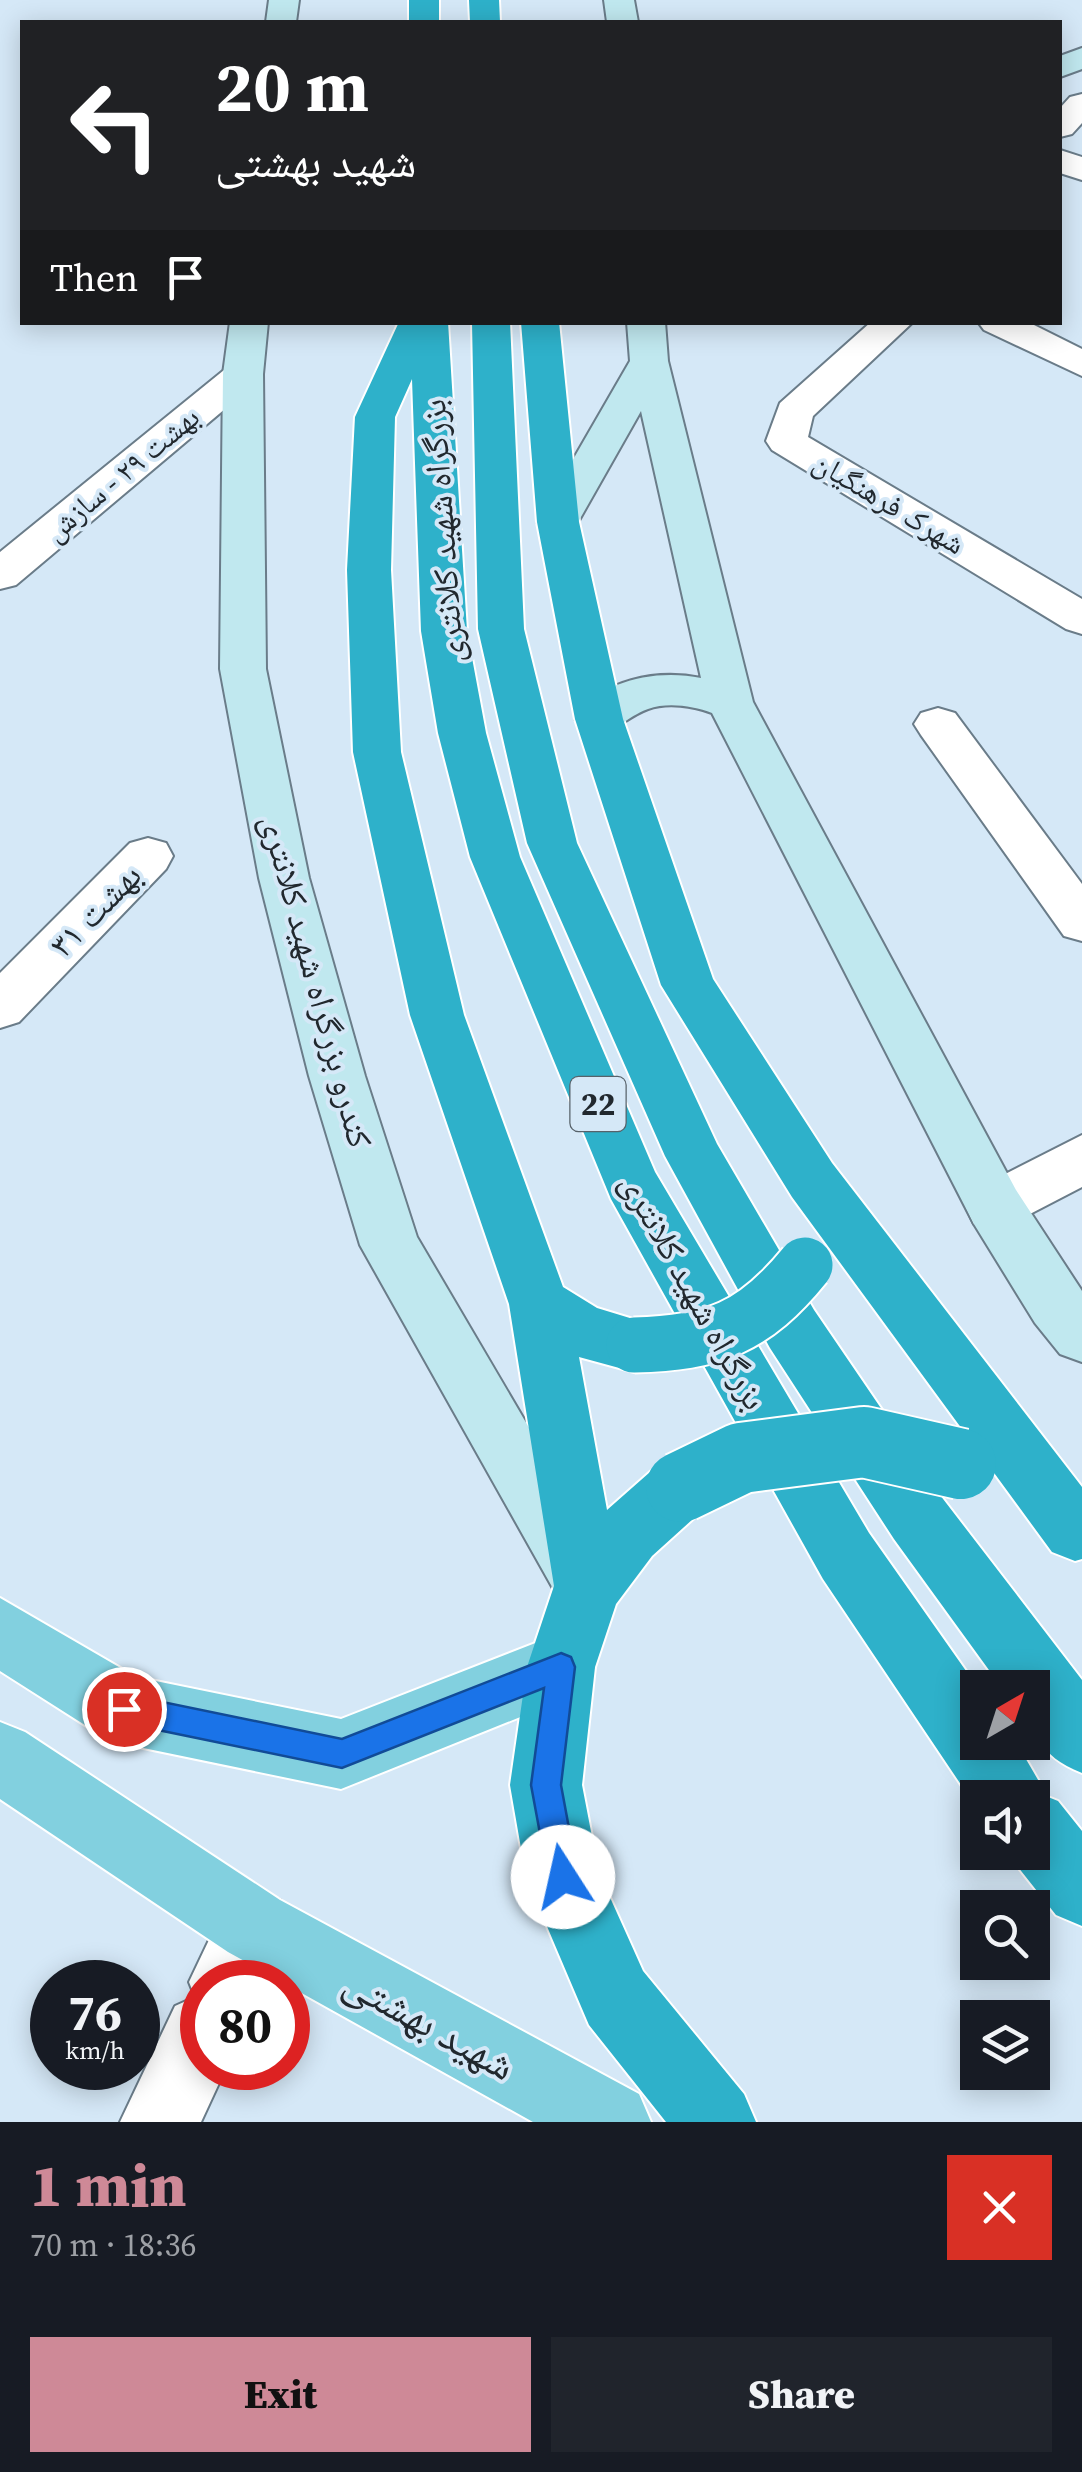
<!DOCTYPE html>
<meta charset="utf-8">
<style>
:root{--surface:#171b24;--page:#20242c;--text:#f1f3f6;--muted:#9ea1a6;--accent:#ce8997}
body{margin:0;font-family:"Source Serif 4","Noto Naskh Arabic",serif;background:var(--page);color:var(--text);height:100vh;display:flex;flex-direction:column;font-size:38px;white-space:nowrap}
*{box-sizing:border-box;margin:0}
p{font-size:32px;color:var(--muted)}
.icon{flex:none;width:55px;height:55px;fill:none;stroke:currentColor;stroke-width:2;stroke-linecap:round;stroke-linejoin:round}
.map{position:relative;height:2122px;overflow:hidden}
.drawer{display:flex;flex-direction:column;background:var(--surface);flex:1}
.drawer>*{flex:none}
.guide{position:absolute;left:20px;top:20px;width:1042px;height:305px;border-radius:0px;box-shadow:0 5px 25px #0003;background:#202124;color:#fff;overflow:hidden}
.needle{width:65px;rotate:39deg}
.fabs{position:absolute;left:960px;top:1670px;display:grid;gap:20px}
.fabs a{display:grid;place-items:center;width:90px;height:90px;border-radius:0px;background:var(--surface);box-shadow:0 5px 25px #0003;font-size:50px}
.speed{position:absolute;left:30px;top:1960px;display:flex;gap:20px;font-size:50px;font-weight:700;text-align:center}
.speed>*{display:grid;place-content:center;width:130px;height:130px;border-radius:50%;background:var(--surface);box-shadow:0 5px 25px #0003;line-height:1}
.speed small{font-size:25px;font-weight:400}
.speed .limit{border:15px solid #d22;background:#fff;color:#111}
.pin{position:absolute;display:grid;place-items:center;width:85px;height:85px;color:#fff;margin:-42px;border:5px solid #fff;border-radius:50%;box-shadow:0 2px 10px #0007}
.me{position:absolute;width:110px;margin:-55px;rotate:350deg;stroke-linejoin:round;filter:drop-shadow(0 0 8px #0008)}
.turn{display:flex;align-items:center;gap:35px;height:210px;padding:0 30px;font-size:45px}
.turn .icon{width:130px;height:130px;stroke-width:2.5}
.turn b{display:block;font-size:70px;line-height:85px}
.then{display:flex;align-items:center;height:95px;padding:0 30px;background:#0003;gap:20px;font-size:38px}
.round{display:grid;place-items:center;flex:none;width:105px;height:105px;border-radius:0px;background:var(--page)}
.headline{display:flex;align-items:center;justify-content:space-between;height:170px;padding:0 30px}
h1{font-size:60px;font-weight:800;line-height:75px;color:var(--accent)}
.primary-button{display:flex;gap:20px;margin-top:auto;padding:20px 30px}
.primary-button a{flex:1;height:115px;border-radius:0px;background:var(--accent);color:#111;font-size:40px;font-weight:800;line-height:115px;text-align:center}
.primary-button a+a{background:var(--page);color:var(--text)}
.map>svg:first-child{display:block}
.lines{fill:none;stroke-linecap:round;stroke-linejoin:round}
.street-casing{stroke:#6a7c89;stroke-width:4}
.secondary-casing{stroke:#6a7c89;stroke-width:4}
.primary-casing{stroke:#fff;stroke-width:4}
.highway-casing{stroke:#fff;stroke-width:4}
.street{fill:#fff;fill-rule:evenodd}
.secondary{fill:#c0e8ef;fill-rule:evenodd}
.primary{fill:#82d0df;fill-rule:evenodd}
.highway{fill:#2eb1ca;fill-rule:evenodd}
.highway-bridge-far1-casing{stroke:#fff;stroke-width:59;stroke-linecap:butt}
.highway-bridge-casing{stroke:#fff;stroke-width:74;stroke-linecap:butt}
.highway-bridge-far1{stroke:#2eb1ca;stroke-width:55}
.highway-bridge{stroke:#2eb1ca;stroke-width:70}
.route{fill:#1a73e8;stroke:#114b97;stroke-width:2.5}
.labels{text-anchor:middle;stroke-width:8;stroke-linejoin:round;paint-order:stroke}
.far-street-label{font-size:30px;fill:#21282e;stroke:#d5e8f7}
.shield{fill:#d5e8f7;stroke:#57626a;stroke-width:2.5}
.shield-label{font-size:32px;font-weight:bold;fill:#21282e}
.street-label{font-size:35px;fill:#21282e;stroke:#d5e8f7}
.near-street-label{font-size:42px;fill:#21282e;stroke:#d5e8f7}
</style>
<div class="map">
<svg width="1082" height="2122" viewBox="0 0 1082 2122">
<rect width="100%" height="100%" fill="#d5e8f7"/>
<g class="lines">
<g class="street-casing">
<path id="street" d="M 1082,94 L 1082,123 L 1072,134 L 1060,137 L 1060,108 L 1070,97 Z
M 1060,150 L 1082,157 L 1082,180 L 1060,173 Z
M 871,322 L 913,322 L 813,416 L 808,437 L 1082,599 L 1082,634 L 1066,629 L 772,450 L 766,441 L 780,403 Z
M 978,322 L 1028,322 L 1082,349 L 1082,376 L 984,330 Z
M 243,362 L 257,366 L 263,374 L 257,382 L 16,585 L 0,589 L 0,552 L 229,366 Z
M 938,708 L 955,713 L 1082,884 L 1082,941 L 1064,936 L 921,735 L 914,724 L 921,713 Z
M 148,838 L 166,843 L 173,856 L 166,869 L 19,1022 L 0,1028 L 0,973 L 130,843 Z
M 1082,1135 L 1082,1187 L 995,1232 L 974,1224 L 966,1207 L 974,1190 Z
M 254,1889 L 280,1900 L 291,1926 L 266,1982 L 202,1982 L 202,2068 L 226,2068 L 201,2122 L 120,2122 L 175,2006 L 195,1997 L 189,1982 L 228,1900 Z"/>
</g>
<g class="secondary-casing">
<path id="secondary" d="M 269,0 L 299,0 L 296,22 L 266,22 Z
M 604,0 L 634,0 L 638,22 L 607,22 Z
M 1082,48 L 1082,69 L 1060,77 L 1060,56 Z
M 230,322 L 268,322 L 263,374 L 266,669 L 309,878 L 365,1076 L 417,1237 L 612,1569 L 603,1592 L 579,1601 L 555,1592 L 360,1245 L 309,1076 L 259,878 L 220,669 L 223,374 Z
M 627,322 L 665,322 L 668,361 L 753,702 L 1016,1190 L 1082,1291 L 1082,1362 L 1060,1354 L 1035,1323 L 974,1224 L 712,713 C 693,706 668,702 648,709 C 621,719 613,739 582,730 L 575,719 C 600,679 658,669 701,678 L 641,411 L 573,531 L 558,535 L 543,531 L 537,522 L 630,361 Z"/>
</g>
<g class="primary-casing">
<path id="primary" d="M 0,1598 L 136,1677 L 341,1719 L 561,1633 L 585,1643 L 595,1667 L 585,1691 L 341,1789 L 124,1744 L 99,1734 L 0,1671 Z
M 0,1722 L 25,1732 L 280,1900 L 639,2094 L 651,2122 L 533,2122 L 228,1952 L 0,1799 Z"/>
</g>
<g class="highway-casing">
<path id="highway" d="M 409,0 L 439,0 L 439,22 L 409,22 Z
M 469,0 L 499,0 L 500,22 L 470,22 Z
M 399,322 L 448,322 L 467,631 L 486,733 L 520,857 L 655,1172 L 869,1533 L 978,1688 L 978,1742 L 1016,1742 L 1048,1797 L 1058,1801 L 1082,1831 L 1082,1926 L 1056,1915 L 1006,1852 L 1032,1852 L 1032,1798 L 978,1798 L 978,1810 L 823,1579 L 611,1199 L 470,857 L 438,733 L 421,631 L 412,379 L 395,417 L 391,570 L 401,752 L 464,1015 L 563,1287 L 597,1308 L 656,1326 L 665,1345 L 656,1364 L 634,1372 L 579,1357 L 607,1510 L 658,1465 L 681,1457 L 704,1465 L 713,1487 L 704,1509 L 652,1556 L 616,1604 L 595,1667 L 582,1785 L 599,1873 L 643,1971 L 744,2094 L 756,2122 L 666,2122 L 589,2025 L 526,1877 L 510,1785 L 527,1667 L 554,1586 L 509,1304 L 410,1015 L 353,752 L 347,570 L 355,417 Z
M 472,322 L 510,322 L 524,629 L 577,843 L 717,1144 L 814,1310 L 940,1495 L 1082,1680 L 1082,1773 C 1037,1755 1032,1733 1032,1688 L 1002,1688 L 894,1539 L 770,1348 L 665,1156 L 527,843 L 478,629 Z
M 521,322 L 559,322 L 579,522 L 623,719 L 713,979 L 832,1163 L 1082,1487 L 1082,1559 L 1075,1561 L 1052,1552 L 792,1197 L 661,985 L 575,719 L 537,522 Z"/>
</g>
<use href="#street" class="street"/>
<use href="#secondary" class="secondary"/>
<use href="#primary" class="primary"/>
<use href="#highway" class="highway"/>
<g class="highway-bridge-far1-casing">
<path id="highway-bridge-far1" d="M 634,1345 C 714,1343 754,1328 805,1265"/>
</g>
<g class="highway-bridge-casing">
<path id="highway-bridge" d="M 681,1487 L 741,1458 L 864,1442 L 961,1464"/>
</g>
<use href="#highway-bridge-far1" class="highway-bridge-far1"/>
<use href="#highway-bridge" class="highway-bridge"/>
</g>
<path class="route" d="M 561,1653 L 571,1657 L 575,1667 L 561,1785 L 578,1877 L 574,1888 L 563,1892 L 552,1888 L 548,1877 L 531,1785 L 544,1688 L 342,1768 L 124,1723 L 114,1719 L 110,1709 L 114,1699 L 124,1694 L 342,1739 Z"/>
<g class="labels">
<g class="far-street-label">
<text transform="translate(122 474) rotate(-40)" y="10">بهشت ۲۹ - سازش</text>
<text transform="translate(889 503) rotate(31)" y="10">شهرک فرهنگیان</text>
</g>
<rect class="shield" x="570.5" y="1077" width="55" height="54" rx="8"/>
<g class="shield-label">
<text x="598" y="1115">22</text>
</g>
<g class="street-label">
<text transform="translate(442 531) rotate(-94)" y="12">بزرگراه شهید کلانتری</text>
<text transform="translate(95 910) rotate(-46)" y="12">بهشت ۳۱</text>
<text transform="translate(317 981) rotate(75)" y="12">کندرو بزرگراه شهید کلانتری</text>
<text transform="translate(694 1291) rotate(61)" y="12">بزرگراه شهید کلانتری</text>
</g>
<g class="near-street-label">
<text transform="translate(430 2023) rotate(29)" y="15">شهید بهشتی</text>
</g>
</g>
</svg>
<div class="fabs">
<a><svg class="needle" viewBox="-14 -14 28 28"><path d="M0-13l5 13h-10z" fill="#e53935"/><path d="M0 13l5-13h-10z" fill="#9ea1a6"/></svg></a>
<a><svg class="icon" aria-label="sound" viewBox="0 0 24 24"><path d="M4 9h4l5-4v14l-5-4H4zM17 9q2 3 0 6"/></svg></a>
<a><svg class="icon" aria-label="search" viewBox="0 0 24 24"><circle cx="10" cy="10" r="6"/><path d="M15 15l6 6"/></svg></a>
<a><svg class="icon" aria-label="layers" viewBox="0 0 24 24"><path d="M12 4l9 5-9 5-9-5zM3 14l9 5 9-5"/></svg></a>
</div>
<div class="speed"><div>76<small>km/h</small></div><div class="limit">80</div></div>
<div class="pin" style="left:124px;top:1709px;background:#d93025"><svg class="icon" aria-label="arrive" viewBox="0 0 24 24"><path d="M6 21V4h12l-3 4 3 4H6"/></svg></div>
<svg class="me" style="left:563px;top:1877px" viewBox="-20 -20 40 40"><circle r="19" fill="#fff"/><path d="M0-13L10 11 0 6-10 11z" fill="#1a73e8"/></svg>
<div class="guide">
<div class="turn"><svg class="icon" aria-label="left" viewBox="0 0 24 24"><path d="M17 20v-9H6M10 6l-5 5 5 5"/></svg><div><b>20 m</b>شهید بهشتی</div></div>
<div class="then">Then<svg class="icon" aria-label="arrive" viewBox="0 0 24 24"><path d="M6 21V4h12l-3 4 3 4H6"/></svg></div>
</div>
</div>
<section class="drawer">
<div class="headline"><div><h1>1 min</h1><p>70 m · 18:36</p></div><a class="round" style="background:#d93025;color:#fff"><svg class="icon" aria-label="close" viewBox="0 0 24 24"><path d="M6 6l12 12M18 6L6 18"/></svg></a></div>
<div class="primary-button"><a>Exit</a><a>Share</a></div>
</section>
